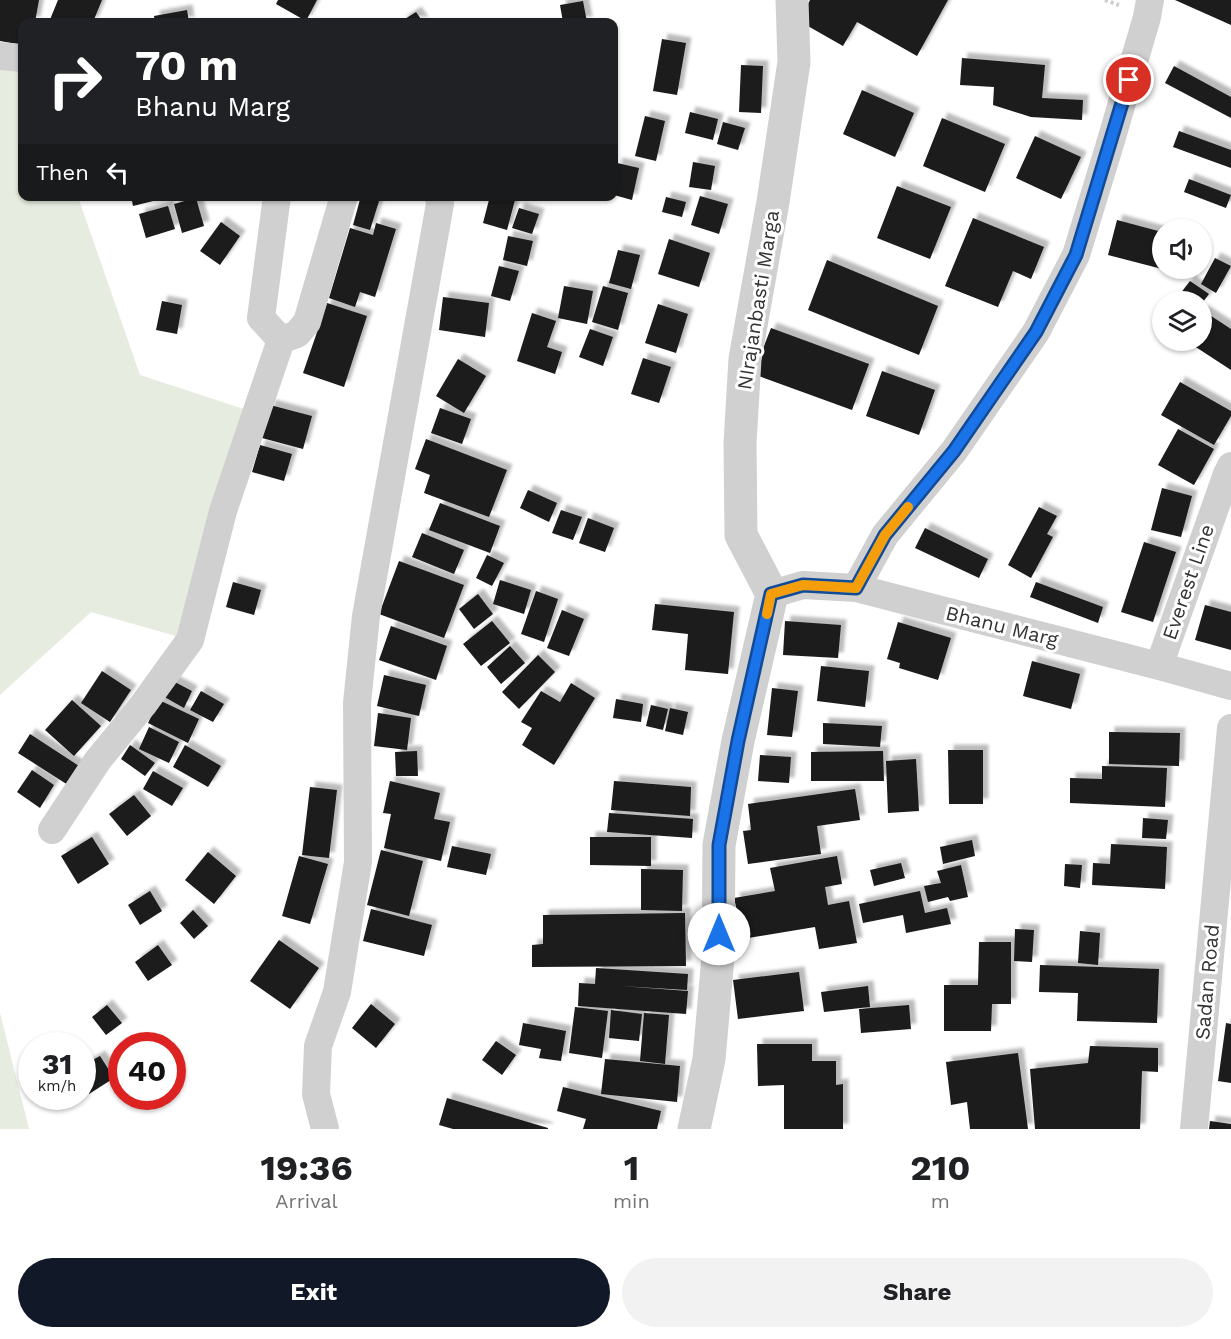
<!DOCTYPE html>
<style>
:root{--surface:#fff;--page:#f2f2f2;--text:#202124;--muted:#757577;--accent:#111827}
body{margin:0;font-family:"Work Sans",sans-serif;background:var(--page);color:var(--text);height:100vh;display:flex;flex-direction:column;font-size:22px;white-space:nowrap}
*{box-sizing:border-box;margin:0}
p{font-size:20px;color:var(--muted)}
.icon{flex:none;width:33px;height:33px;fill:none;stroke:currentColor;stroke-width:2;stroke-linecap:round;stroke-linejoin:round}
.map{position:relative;height:1129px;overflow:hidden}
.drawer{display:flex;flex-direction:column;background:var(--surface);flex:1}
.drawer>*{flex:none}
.guide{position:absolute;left:18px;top:18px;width:600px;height:183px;border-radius:12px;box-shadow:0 2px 4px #0004;background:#202124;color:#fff;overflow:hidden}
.tools{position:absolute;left:1152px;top:219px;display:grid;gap:12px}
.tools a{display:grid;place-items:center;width:60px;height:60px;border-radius:50%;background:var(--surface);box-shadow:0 2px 4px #0004;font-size:30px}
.speed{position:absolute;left:18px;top:1032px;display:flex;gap:12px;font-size:30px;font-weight:700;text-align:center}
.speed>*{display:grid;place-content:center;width:78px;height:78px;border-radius:50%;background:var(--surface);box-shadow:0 2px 4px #0004;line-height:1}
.speed small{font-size:15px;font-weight:400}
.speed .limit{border:9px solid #d22;background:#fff;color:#111}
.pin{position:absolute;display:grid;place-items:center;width:51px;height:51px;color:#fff;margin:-26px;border:3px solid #fff;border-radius:50%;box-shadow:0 2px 6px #0007}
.me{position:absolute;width:66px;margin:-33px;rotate:0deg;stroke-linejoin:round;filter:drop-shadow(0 0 4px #0008)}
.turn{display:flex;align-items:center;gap:21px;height:126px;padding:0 18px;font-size:27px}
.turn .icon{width:78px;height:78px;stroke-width:2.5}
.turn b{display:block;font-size:42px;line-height:51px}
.then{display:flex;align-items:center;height:57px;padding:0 18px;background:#0003;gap:12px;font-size:22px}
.eta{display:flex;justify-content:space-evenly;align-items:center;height:102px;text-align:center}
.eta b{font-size:36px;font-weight:700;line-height:42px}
.action{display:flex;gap:12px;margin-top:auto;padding:12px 18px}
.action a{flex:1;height:69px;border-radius:36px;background:var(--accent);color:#fff;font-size:24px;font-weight:700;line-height:69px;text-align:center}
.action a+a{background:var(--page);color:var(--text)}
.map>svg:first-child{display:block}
.green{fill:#e6ecdf}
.building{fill:#1a1a1a;filter:url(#shadow)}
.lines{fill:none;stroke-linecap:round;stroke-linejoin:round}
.path{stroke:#cdcdcd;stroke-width:4;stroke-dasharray:3 3;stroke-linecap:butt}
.minor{stroke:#d0d0d0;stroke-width:28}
.tertiary{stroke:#d0d0d0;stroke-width:33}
.route-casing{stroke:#114b97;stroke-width:15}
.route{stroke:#1a73e8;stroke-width:10}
.slow{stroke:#f59e0b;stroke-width:10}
.labels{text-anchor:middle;stroke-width:6;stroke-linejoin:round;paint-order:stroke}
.street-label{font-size:20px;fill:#333;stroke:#fff}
</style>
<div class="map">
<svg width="1231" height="1129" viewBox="0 0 1231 1129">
<defs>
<filter id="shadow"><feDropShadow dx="5.5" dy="-5.5" stdDeviation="1.5" flood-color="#0004"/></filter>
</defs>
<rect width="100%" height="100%" fill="#fff"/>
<path class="green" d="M 0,56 L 22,58 L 22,196 L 78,197 L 140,375 L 256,413 L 190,640 L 91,612 L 0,695 Z
M 0,1013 L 29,1129 L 0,1129 Z"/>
<path class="building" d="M 0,0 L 39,0 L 35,22 L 22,22 L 22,45 L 0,41 Z
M 58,0 L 102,0 L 93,22 L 49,22 Z
M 278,0 L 317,0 L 306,21 L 276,4 Z
M 810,0 L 948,0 L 917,56 L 857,22 L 843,46 L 799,21 Z
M 1175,0 L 1231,0 L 1231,25 Z
M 583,1 L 587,22 L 563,22 L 560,5 Z
M 187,10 L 189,22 L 155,22 L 154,16 Z
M 416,12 L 423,22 L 400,22 Z
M 662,39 L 686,43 L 677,95 L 653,91 Z
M 962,58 L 1045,65 L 1042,98 L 1083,100 L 1082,120 L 1031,117 L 993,105 L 994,87 L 960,85 Z
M 741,65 L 763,66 L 761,113 L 739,112 Z
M 1174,66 L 1231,97 L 1231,118 L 1165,83 Z
M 862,90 L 914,113 L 895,157 L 843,134 Z
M 690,112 L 718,119 L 713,140 L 685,133 Z
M 645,116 L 665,121 L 656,161 L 635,156 Z
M 942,118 L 1005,144 L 985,192 L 923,166 Z
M 723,122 L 745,128 L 738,150 L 717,144 Z
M 1179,131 L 1231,150 L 1231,168 L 1173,147 Z
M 1035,136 L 1081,157 L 1061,199 L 1016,178 Z
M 693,162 L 715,166 L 711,190 L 689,187 Z
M 617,163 L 639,168 L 632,200 L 614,195 L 614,179 Z
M 1189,179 L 1231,195 L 1226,208 L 1184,192 Z
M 897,186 L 951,207 L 930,259 L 877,238 Z
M 131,196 L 169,196 L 169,197 L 133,206 Z
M 361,196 L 366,196 L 379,201 L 370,230 L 353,225 Z
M 490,196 L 516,196 L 507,230 L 483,223 Z
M 700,196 L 728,204 L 719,234 L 691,225 Z
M 666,197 L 686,202 L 682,217 L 662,212 Z
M 196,198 L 204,226 L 182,233 L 174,204 Z
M 168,206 L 175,229 L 146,238 L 139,214 Z
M 519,208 L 539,214 L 532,234 L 512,228 Z
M 973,218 L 1044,247 L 1031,279 L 1013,271 L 998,307 L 945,286 Z
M 1117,220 L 1162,232 L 1162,269 L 1108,255 Z
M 221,222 L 240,236 L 220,265 L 200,251 Z
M 376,223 L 396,229 L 375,297 L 360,292 L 355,307 L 329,298 L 350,228 L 373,235 Z
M 508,236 L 533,241 L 527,266 L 503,260 Z
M 669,239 L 710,253 L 699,287 L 658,274 Z
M 618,250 L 640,255 L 631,289 L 609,283 Z
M 1215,258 L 1231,266 L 1216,293 L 1201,284 Z
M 827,260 L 938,306 L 919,355 L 808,310 Z
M 499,266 L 519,271 L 510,301 L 491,296 Z
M 1190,281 L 1209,294 L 1203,302 L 1191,302 L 1180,294 Z
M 564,286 L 593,291 L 587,324 L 558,318 Z
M 603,286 L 628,293 L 618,330 L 592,322 Z
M 443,297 L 489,303 L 485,337 L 439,330 Z
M 162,301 L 182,305 L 177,334 L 156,330 Z
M 327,303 L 367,316 L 344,387 L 303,373 Z
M 658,304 L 688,314 L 676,353 L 645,343 Z
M 1202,310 L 1231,329 L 1231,370 L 1185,340 L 1202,340 Z
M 532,313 L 556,321 L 547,347 L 562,352 L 555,374 L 517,361 Z
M 771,328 L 869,364 L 852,410 L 753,374 Z
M 590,329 L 613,337 L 603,366 L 579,357 Z
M 643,358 L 671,367 L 659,403 L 631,394 Z
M 458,359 L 486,376 L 464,413 L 436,396 Z
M 882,371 L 935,390 L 919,435 L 866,416 Z
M 1180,382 L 1231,411 L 1231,416 L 1214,445 L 1161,415 Z
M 270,405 L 312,416 L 303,449 L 262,438 Z
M 440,408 L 471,419 L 462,444 L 431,433 Z
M 1178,429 L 1214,449 L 1194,485 L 1158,465 Z
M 426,439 L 507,470 L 489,517 L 424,493 L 430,475 L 415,469 Z
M 260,445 L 292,454 L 284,481 L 252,472 Z
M 1162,488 L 1192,496 L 1181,537 L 1151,530 Z
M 528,490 L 557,503 L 549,522 L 520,508 Z
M 440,503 L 500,526 L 490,553 L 429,530 Z
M 1039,507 L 1057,516 L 1047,534 L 1053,537 L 1031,578 L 1008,565 Z
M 561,510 L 582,517 L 573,540 L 552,533 Z
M 588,518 L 614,528 L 605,552 L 579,543 Z
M 925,528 L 988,559 L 979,578 L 915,548 Z
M 422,533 L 464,550 L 454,574 L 412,557 Z
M 1144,542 L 1176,552 L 1153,622 L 1121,612 Z
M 487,555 L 504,563 L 492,586 L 476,578 Z
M 399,561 L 464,585 L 444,638 L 379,614 Z
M 500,580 L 531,590 L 524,614 L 493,604 Z
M 233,582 L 261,590 L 254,615 L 226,607 Z
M 1036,582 L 1103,607 L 1098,623 L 1030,597 Z
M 536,591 L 558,599 L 544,642 L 521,634 Z
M 478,594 L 493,614 L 474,629 L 459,609 Z
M 655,604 L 734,612 L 728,674 L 685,670 L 688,634 L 652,630 Z
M 1205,605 L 1231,612 L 1231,650 L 1195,640 Z
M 562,610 L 584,619 L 569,656 L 547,648 Z
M 492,621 L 510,643 L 481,666 L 463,644 Z
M 785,621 L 841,625 L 838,658 L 783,655 Z
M 898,622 L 951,638 L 938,680 L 899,668 L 900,663 L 887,659 Z
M 391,626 L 447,646 L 436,680 L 379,660 Z
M 510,646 L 525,663 L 501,684 L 487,667 Z
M 538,655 L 555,672 L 519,709 L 502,692 Z
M 1032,661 L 1080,674 L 1071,709 L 1023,696 Z
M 821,666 L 869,671 L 865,707 L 817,701 Z
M 102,671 L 131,690 L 110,722 L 81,703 Z
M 384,675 L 426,685 L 419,716 L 377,706 Z
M 169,679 L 192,691 L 184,708 L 161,695 Z
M 571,683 L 595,698 L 554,765 L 522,745 L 532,728 L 521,722 L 541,691 L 560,702 Z
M 772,688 L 798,691 L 792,737 L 767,735 Z
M 201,691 L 224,704 L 213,722 L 190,710 Z
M 616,699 L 643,704 L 641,722 L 613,718 Z
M 72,700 L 101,726 L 74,756 L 45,730 Z
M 159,700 L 199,719 L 188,743 L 148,723 Z
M 651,705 L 668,709 L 663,730 L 646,726 Z
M 670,708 L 688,712 L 683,735 L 665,731 Z
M 378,713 L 411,718 L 407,750 L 374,746 Z
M 823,723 L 882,726 L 880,747 L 823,744 Z
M 149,727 L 179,742 L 169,763 L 139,749 Z
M 1109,732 L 1180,733 L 1179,766 L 1109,764 Z
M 30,734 L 79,766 L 68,785 L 18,753 Z
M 130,745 L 155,763 L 145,776 L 121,759 Z
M 185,745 L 221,766 L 208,787 L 173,767 Z
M 948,750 L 983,750 L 983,804 L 949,804 Z
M 417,751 L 418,776 L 396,776 L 395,752 Z
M 883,751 L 884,781 L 811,781 L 811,752 Z
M 760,755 L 791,757 L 789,783 L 758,781 Z
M 916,759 L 919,811 L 888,813 L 886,761 Z
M 1102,766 L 1167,768 L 1165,807 L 1070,803 L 1070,778 L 1102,779 Z
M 32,770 L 54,785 L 40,808 L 17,792 Z
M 153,771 L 183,788 L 172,806 L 143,789 Z
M 390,781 L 440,793 L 434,819 L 450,822 L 441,861 L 384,848 L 391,814 L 383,813 Z
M 614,781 L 691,787 L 690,816 L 611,810 Z
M 310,787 L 337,790 L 329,858 L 302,855 Z
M 855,789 L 860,820 L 817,826 L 821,854 L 748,864 L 743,831 L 751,830 L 748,804 Z
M 134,795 L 151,816 L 127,836 L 109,814 Z
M 609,813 L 693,819 L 692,838 L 607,832 Z
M 1143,818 L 1168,820 L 1166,839 L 1142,838 Z
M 92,837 L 109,864 L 78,884 L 61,856 Z
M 590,837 L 651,837 L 651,866 L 590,865 Z
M 972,840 L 975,856 L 943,864 L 940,847 Z
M 1111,844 L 1167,847 L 1165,889 L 1092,885 L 1093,863 L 1110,864 Z
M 452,846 L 491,854 L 486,875 L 447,867 Z
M 381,850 L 423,861 L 409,916 L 367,905 Z
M 208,852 L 236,876 L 214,904 L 185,880 Z
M 299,856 L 328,864 L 310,924 L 282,916 Z
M 837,856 L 842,884 L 825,887 L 828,905 L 849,901 L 857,943 L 819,949 L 815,927 L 748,938 L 745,920 L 739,920 L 734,898 L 775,891 L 770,868 Z
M 901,863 L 905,878 L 874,886 L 870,870 Z
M 1065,864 L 1082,865 L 1080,888 L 1064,886 Z
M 961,865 L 968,897 L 950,901 L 948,897 L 928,902 L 924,886 L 941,883 L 937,871 Z
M 641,869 L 683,870 L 682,911 L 641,910 Z
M 150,891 L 162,911 L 140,925 L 128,905 Z
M 920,891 L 925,913 L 947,908 L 951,924 L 906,933 L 903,915 L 863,923 L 859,904 Z
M 371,909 L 432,925 L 424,956 L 363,941 Z
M 193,910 L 208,926 L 194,939 L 180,923 Z
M 685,913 L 686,966 L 532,967 L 532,945 L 543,944 L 543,915 Z
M 1015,929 L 1034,930 L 1032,962 L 1014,961 Z
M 1080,931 L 1100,933 L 1098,965 L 1078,963 Z
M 279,940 L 319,968 L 290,1009 L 250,981 Z
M 979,942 L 1011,942 L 1011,1004 L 992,1004 L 991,1031 L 944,1031 L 944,985 L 978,985 Z
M 158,945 L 172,965 L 148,981 L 135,962 Z
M 1040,965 L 1159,969 L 1157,1023 L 1077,1021 L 1078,993 L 1039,992 Z
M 596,968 L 688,974 L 687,990 L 620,986 L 688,991 L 686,1014 L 578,1006 L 579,983 L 595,984 Z
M 799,972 L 804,1011 L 738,1019 L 733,980 Z
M 868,986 L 870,1007 L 824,1012 L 821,992 Z
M 371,1004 L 395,1024 L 376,1048 L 352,1028 Z
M 107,1005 L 122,1023 L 106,1035 L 92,1017 Z
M 909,1005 L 911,1029 L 861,1033 L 859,1009 Z
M 575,1007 L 608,1011 L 602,1058 L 569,1053 Z
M 611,1010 L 642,1014 L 639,1041 L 609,1038 Z
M 644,1013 L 669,1015 L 665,1064 L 640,1061 Z
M 523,1023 L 566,1031 L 561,1061 L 539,1058 L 541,1049 L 519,1045 Z
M 1226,1023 L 1231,1024 L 1231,1083 L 1218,1081 Z
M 496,1041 L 516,1055 L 502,1075 L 482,1060 Z
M 757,1044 L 812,1044 L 812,1061 L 836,1061 L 836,1085 L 843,1084 L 843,1129 L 784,1129 L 784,1085 L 758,1086 Z
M 1090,1046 L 1158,1048 L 1158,1072 L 1142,1071 L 1140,1129 L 1035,1129 L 1030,1069 L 1088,1063 Z
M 1018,1053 L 1028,1129 L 970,1129 L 967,1102 L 951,1105 L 946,1062 Z
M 100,1056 L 114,1078 L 89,1094 L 82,1084 L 82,1066 Z
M 605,1059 L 680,1066 L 677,1102 L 601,1094 Z
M 563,1087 L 661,1111 L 657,1129 L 583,1129 L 586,1119 L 557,1111 Z
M 447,1098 L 548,1128 L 548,1129 L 453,1129 L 439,1125 Z
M 1210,1121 L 1231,1124 L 1231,1129 L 1209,1129 Z"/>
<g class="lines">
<path class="path" d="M 1105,0 L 1119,5"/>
<path class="minor" d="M 0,56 L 22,58
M 277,196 L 261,318 L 281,340 L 297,334 L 307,322 L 344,196
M 856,588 L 885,535 L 954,451 L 1036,332 L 1076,255 L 1110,144 L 1147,17 L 1150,0
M 772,594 L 803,585 L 856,588 L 1159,666 L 1231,686
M 1159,666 L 1227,474 L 1231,466
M 52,830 L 98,760 L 143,705 L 190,640 L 223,511 L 281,340
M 325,1129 L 316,1094 L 318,1046 L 337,992 L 358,862 L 357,703 L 366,616 L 440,204 L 439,196
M 1194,1129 L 1231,728"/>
<path class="tertiary" d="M 694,1129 L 709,1059 L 718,957 L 719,845 L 738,741 L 772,594 L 741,535 L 740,443 L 745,359 L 773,202 L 794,62 L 792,0"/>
</g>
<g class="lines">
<g class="route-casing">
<path id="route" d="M 719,934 L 719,845 L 738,741 L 771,594 L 803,585 L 856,588 L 885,535 L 954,451 L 1036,332 L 1076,255 L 1129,80"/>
</g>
<use href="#route" class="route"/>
<path class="slow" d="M 767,614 L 771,594 L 803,585 L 856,588 L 885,535 L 908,507"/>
</g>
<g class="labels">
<g class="street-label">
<text transform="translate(758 300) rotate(-81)" y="7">NIrajanbasti Marga</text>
<text transform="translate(1188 582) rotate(-71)" y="7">Everest Line</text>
<text transform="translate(1002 626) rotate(14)" y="7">Bhanu Marg</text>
<text transform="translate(1207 982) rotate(-85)" y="7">Sadan Road</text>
</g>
</g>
</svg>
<div class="tools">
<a><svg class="icon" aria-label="sound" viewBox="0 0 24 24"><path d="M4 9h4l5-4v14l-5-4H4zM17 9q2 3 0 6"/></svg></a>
<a><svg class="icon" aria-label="layers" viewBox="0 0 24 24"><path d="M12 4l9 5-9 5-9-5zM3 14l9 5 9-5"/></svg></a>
</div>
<div class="speed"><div>31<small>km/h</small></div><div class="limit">40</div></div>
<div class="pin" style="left:1129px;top:80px;background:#d93025"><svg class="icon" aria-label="arrive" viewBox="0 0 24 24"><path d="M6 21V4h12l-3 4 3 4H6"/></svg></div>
<svg class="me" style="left:719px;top:934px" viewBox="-20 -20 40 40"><circle r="19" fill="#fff"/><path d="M0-13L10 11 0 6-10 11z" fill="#1a73e8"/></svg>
<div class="guide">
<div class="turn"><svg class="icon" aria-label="right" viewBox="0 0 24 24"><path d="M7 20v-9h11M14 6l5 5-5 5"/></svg><div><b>70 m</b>Bhanu Marg</div></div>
<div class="then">Then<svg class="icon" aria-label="left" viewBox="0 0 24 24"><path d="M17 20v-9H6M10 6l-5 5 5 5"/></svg></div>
</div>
</div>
<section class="drawer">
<div class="eta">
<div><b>19:36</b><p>Arrival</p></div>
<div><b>1</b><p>min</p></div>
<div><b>210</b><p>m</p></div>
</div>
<div class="action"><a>Exit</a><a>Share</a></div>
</section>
